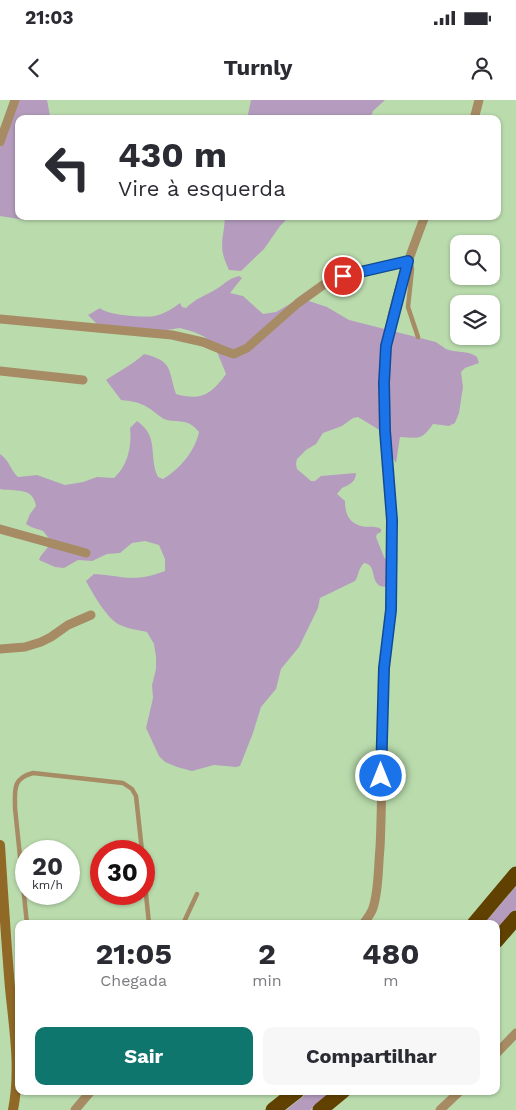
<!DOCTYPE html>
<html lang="pt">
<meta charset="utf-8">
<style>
:root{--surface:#fff;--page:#f7f7f7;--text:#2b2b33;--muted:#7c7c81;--accent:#0f766e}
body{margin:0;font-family:"Work Sans",sans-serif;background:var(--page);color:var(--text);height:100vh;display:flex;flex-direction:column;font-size:19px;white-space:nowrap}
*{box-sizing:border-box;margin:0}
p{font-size:16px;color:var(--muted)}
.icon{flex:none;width:28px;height:28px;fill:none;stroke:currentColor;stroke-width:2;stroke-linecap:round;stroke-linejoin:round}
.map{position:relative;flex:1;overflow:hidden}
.panel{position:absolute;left:15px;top:820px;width:485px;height:175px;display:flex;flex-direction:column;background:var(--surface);border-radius:10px;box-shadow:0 1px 4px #0004}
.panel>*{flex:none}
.hud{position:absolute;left:15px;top:15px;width:486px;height:105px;border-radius:10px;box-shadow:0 1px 4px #0004;background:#fff;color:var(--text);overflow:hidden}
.tools{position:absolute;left:450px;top:135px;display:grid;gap:10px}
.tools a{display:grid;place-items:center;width:50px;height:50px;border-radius:10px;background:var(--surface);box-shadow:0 1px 4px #0004;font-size:25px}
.speed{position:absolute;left:15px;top:740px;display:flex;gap:10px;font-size:25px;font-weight:700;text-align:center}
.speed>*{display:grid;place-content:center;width:65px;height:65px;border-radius:50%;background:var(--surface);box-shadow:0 1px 4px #0004;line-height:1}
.speed small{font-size:12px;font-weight:400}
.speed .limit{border:8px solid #d22;background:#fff;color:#111}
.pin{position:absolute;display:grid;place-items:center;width:42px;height:42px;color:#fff;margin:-21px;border:2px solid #fff;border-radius:50%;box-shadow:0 1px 5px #0007}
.me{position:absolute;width:55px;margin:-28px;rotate:0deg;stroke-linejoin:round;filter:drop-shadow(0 0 4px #0008)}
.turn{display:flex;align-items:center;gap:18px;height:105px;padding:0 20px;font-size:22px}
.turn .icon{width:65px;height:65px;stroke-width:2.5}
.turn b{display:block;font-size:35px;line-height:42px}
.eta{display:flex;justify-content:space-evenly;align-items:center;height:85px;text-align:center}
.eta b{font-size:30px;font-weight:700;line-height:35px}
.cta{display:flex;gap:10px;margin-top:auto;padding:10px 20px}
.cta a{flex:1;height:58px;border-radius:10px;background:var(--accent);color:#fff;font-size:20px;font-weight:700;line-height:58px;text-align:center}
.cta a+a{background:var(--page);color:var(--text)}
.status{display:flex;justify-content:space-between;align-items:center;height:35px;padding:0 25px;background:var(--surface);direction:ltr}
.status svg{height:14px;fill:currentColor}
header{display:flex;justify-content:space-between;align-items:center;height:65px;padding:0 20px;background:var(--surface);font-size:22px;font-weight:700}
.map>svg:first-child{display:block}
.green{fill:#b59cbe}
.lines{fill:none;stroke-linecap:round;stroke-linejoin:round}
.lane{stroke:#a68b64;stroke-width:4.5}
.street{stroke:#a68b64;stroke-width:9}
.secondary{stroke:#906926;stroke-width:10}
.highway{stroke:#614100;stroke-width:15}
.route-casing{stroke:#114b97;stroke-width:12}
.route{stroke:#1a73e8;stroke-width:9}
</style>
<div class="status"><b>21:03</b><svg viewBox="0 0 49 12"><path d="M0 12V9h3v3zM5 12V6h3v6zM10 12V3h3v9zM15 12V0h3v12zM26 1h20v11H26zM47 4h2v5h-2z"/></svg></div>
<header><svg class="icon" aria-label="back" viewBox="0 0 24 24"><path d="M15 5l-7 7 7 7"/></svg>Turnly<svg class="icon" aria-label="person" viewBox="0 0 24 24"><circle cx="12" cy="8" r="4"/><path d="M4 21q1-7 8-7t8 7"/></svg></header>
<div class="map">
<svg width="516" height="1010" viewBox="0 0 516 1010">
<rect width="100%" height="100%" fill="#badcad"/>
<path class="green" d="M 12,0 L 47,0 L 50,16 L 53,19 L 19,19 L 19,116 L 27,116 L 25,120 L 0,116 L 0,48 Z
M 251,0 L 385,0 L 373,11 L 370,19 L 247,19 Z
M 225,116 L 290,116 L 280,126 L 264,149 L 241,171 L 229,170 C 217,145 224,141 225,116 Z
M 239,176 L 242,178 L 230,193 L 243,196 L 263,214 L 276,212 L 300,198 L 327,207 L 349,220 L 436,242 C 439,244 443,247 446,249 C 456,253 468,250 477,257 L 479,263 L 465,268 L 461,272 L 463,287 L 459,313 L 455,323 L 449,326 L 433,324 C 421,341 419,338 400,337 L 396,363 L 393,358 L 386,334 L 358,317 L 353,318 L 342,326 L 323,333 L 316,344 L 306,350 L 297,359 L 296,364 L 297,369 L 311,381 L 315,381 L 321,376 L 356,373 C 356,382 349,385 342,388 L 337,394 L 345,401 C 345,413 348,422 361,426 C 368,428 375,425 381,429 L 381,432 L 377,434 L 376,437 L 384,457 L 396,475 L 397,483 L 392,488 C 389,487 383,487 380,486 C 370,480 377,465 364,463 C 358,469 359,475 355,481 L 320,498 L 318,508 L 299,547 L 281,569 L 276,589 L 261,607 L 253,633 L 240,666 L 236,667 L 214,665 L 192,671 L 177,667 L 165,662 L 159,656 L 146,628 L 153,598 L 152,585 L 156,569 L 156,557 L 154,544 L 147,532 C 139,530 128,529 120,525 C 107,519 93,494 86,481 L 94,474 C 125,476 133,483 165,471 L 165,459 L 159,445 L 145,441 L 132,443 L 120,453 L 107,454 L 92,461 L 78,460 L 64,468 L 55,467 L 39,460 C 41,453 48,450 51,441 L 43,431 L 31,427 L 26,424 L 30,414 L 36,406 C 33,386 14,392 0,389 L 0,354 C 11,362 10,370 18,377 L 37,375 L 65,385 L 83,382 L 97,377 L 114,378 C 128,366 132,345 130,328 L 137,321 C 160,337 148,356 158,377 L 163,379 C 180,369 195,351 199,332 C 187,317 178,324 164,319 C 158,316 153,310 147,307 C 139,302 130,301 121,300 L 106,280 C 119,271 132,265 144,254 C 173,261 168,269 176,294 C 200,301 211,295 226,274 L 215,247 L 205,237 L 194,232 L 180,228 L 154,232 L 98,225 L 88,215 L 100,208 C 106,215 145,218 155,216 C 164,214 172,209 180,203 L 182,207 L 186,208 C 196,198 207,195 218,188 C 227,182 228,179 239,176 Z
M 516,786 L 516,809 L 496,832 L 496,824 L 484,824 Z
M 310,991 L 334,991 L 310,1010 L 286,1010 Z"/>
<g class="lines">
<path class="lane" d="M 408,161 L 411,164 L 412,169 L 408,207 L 418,237
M 144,774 L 149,824
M 27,824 L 15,708 C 15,691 12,678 33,673 L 123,683 L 132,689 L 136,696 L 142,751
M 183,824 L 197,794"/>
<path class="street" d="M 474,19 L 479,0
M 0,42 L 15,0
M 0,219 L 172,235 L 203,242 L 225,251 L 234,254 L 247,248 L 298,203 L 330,180 L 357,172 L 408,161
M 0,271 L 83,280
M 0,429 L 86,453
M 0,549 L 25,547 L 41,542 L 51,537 L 68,525 L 91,515
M 363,824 C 367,819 371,814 373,808 C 379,790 378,767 380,748 C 383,689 381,630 384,570 C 385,550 389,530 391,510 C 393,481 393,449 392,420 C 390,362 379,304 387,246 C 392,202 409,158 425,116
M 496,954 L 516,933
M 75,1010 L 91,991
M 440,1010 L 460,991"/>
<path class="secondary" d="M 0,745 C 3,793 6,840 10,888 C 14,929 21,969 13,1010"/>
<path class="highway" d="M 474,824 L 516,774
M 496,841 L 516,818
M 273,1010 L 297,991
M 320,1010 L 343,991"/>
</g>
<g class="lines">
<g class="route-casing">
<path id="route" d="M 343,176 L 408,161 L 386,246 L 384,283 L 385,331 L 392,420 L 391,510 L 384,568 L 381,676"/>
</g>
<use href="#route" class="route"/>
</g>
</svg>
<div class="tools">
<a><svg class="icon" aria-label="search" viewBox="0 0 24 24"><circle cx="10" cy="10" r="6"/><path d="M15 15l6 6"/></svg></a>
<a><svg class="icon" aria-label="layers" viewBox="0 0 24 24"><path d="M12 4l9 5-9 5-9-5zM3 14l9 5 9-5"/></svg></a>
</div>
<div class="speed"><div>20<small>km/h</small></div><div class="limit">30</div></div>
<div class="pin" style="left:343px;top:176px;background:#d93025"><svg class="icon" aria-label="arrive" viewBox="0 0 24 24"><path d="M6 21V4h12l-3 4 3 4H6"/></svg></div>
<svg class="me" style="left:381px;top:676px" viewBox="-20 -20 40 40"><circle r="17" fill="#1a73e8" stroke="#fff" stroke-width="3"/><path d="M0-11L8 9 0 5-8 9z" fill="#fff"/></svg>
<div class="hud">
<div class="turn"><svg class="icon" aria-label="left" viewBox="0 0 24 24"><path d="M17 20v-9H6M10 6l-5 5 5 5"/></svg><div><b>430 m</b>Vire à esquerda</div></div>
</div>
<section class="panel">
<div class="eta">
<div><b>21:05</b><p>Chegada</p></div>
<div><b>2</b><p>min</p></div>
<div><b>480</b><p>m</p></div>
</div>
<div class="cta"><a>Sair</a><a>Compartilhar</a></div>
</section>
</div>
